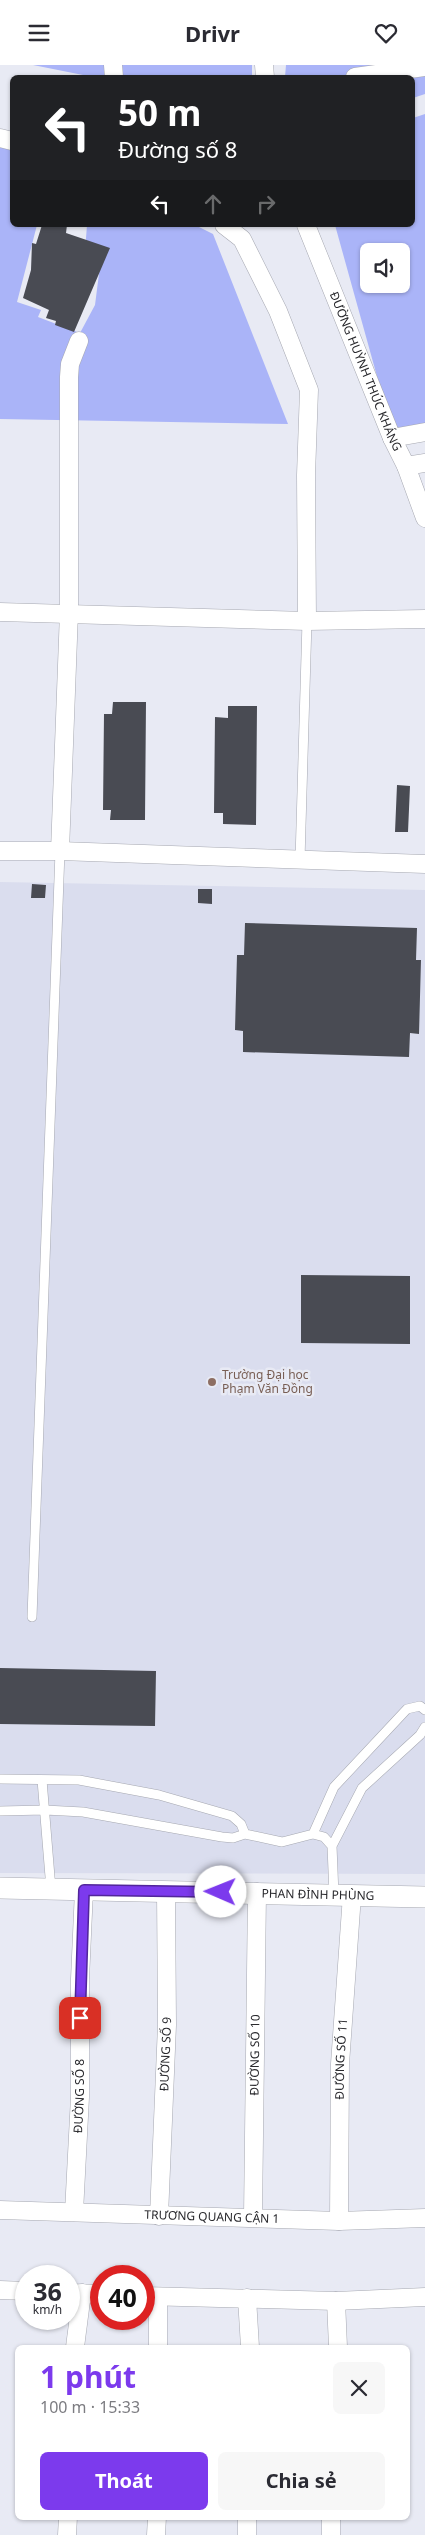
<!DOCTYPE html>
<html lang="vi">
<meta charset="utf-8">
<style>
:root{--surface:#fff;--page:#f7f7f7;--text:#2b2b33;--muted:#7c7c81;--accent:#7c3aed}
body{margin:0;font-family:"Noto Sans",sans-serif;background:var(--page);color:var(--text);height:100vh;display:flex;flex-direction:column;font-size:19px;white-space:nowrap}
*{box-sizing:border-box;margin:0}
p{font-size:16px;color:var(--muted)}
.icon{flex:none;width:28px;height:28px;fill:none;stroke:currentColor;stroke-width:2;stroke-linecap:round;stroke-linejoin:round}
.map{position:relative;flex:1;overflow:hidden}
.details{position:absolute;left:15px;top:2280px;width:395px;height:175px;display:flex;flex-direction:column;background:var(--surface);border-radius:8px;box-shadow:0 1px 4px #0004}
.details>*{flex:none}
.guide{position:absolute;left:10px;top:10px;width:405px;height:152px;border-radius:8px;box-shadow:0 1px 4px #0004;background:#202124;color:#fff;overflow:hidden}
.buttons{position:absolute;left:360px;top:178px;display:grid;gap:10px}
.buttons a{display:grid;place-items:center;width:50px;height:50px;border-radius:8px;background:var(--surface);box-shadow:0 1px 4px #0004;font-size:25px}
.speed{position:absolute;left:15px;top:2200px;display:flex;gap:10px;font-size:25px;font-weight:700;text-align:center}
.speed>*{display:grid;place-content:center;width:65px;height:65px;border-radius:50%;background:var(--surface);box-shadow:0 1px 4px #0004;line-height:1}
.speed small{font-size:12px;font-weight:400}
.speed .limit{border:8px solid #d22;background:#fff;color:#111}
.pin{position:absolute;display:grid;place-items:center;width:42px;height:42px;color:#fff;margin:-21px;border-radius:10px;box-shadow:0 2px 8px #0006}
.me{position:absolute;width:55px;margin:-28px;rotate:271deg;stroke-linejoin:round;filter:drop-shadow(0 0 4px #0008)}
.turn{display:flex;align-items:center;gap:18px;height:105px;padding:0 25px;font-size:22px}
.turn .icon{width:65px;height:65px;stroke-width:2.5}
.turn b{display:block;font-size:35px;line-height:42px}
.lanes{display:flex;align-items:center;height:48px;padding:0 25px;background:#0003;justify-content:center;gap:25px;direction:ltr}
.lanes .off{opacity:.35}
.round{display:grid;place-items:center;flex:none;width:52px;height:52px;border-radius:8px;background:var(--page)}
.overview{display:flex;align-items:center;justify-content:space-between;height:85px;padding:0 25px}
h1{font-size:30px;font-weight:700;line-height:38px;color:var(--accent)}
.primary-button{display:flex;gap:10px;margin-top:auto;padding:10px 25px}
.primary-button a{flex:1;height:58px;border-radius:8px;background:var(--accent);color:#fff;font-size:20px;font-weight:700;line-height:58px;text-align:center}
.primary-button a+a{background:var(--page);color:var(--text)}
header{display:flex;justify-content:space-between;align-items:center;height:65px;padding:0 25px;background:var(--surface);font-size:22px;font-weight:700}
.map>svg:first-child{display:block}
.built{fill:#daddee}
.green{fill:#aab4f8;fill-rule:evenodd}
.building{fill:#494b53}
.lines{fill:none;stroke-linecap:round;stroke-linejoin:round}
.service-casing{stroke:#a6a8b1;stroke-width:10}
.minor-casing{stroke:#a6a8b1;stroke-width:19}
.tertiary-casing{stroke:#a6a8b1;stroke-width:22}
.service{stroke:#fff;stroke-width:9}
.minor{stroke:#fff;stroke-width:18}
.tertiary{stroke:#fff;stroke-width:21}
.route-casing{stroke:#51269a;stroke-width:12}
.route{stroke:#7c3aed;stroke-width:9}
.education-dot{fill:#8d6e63;stroke:#e8eaf4;stroke-width:2}
.labels{text-anchor:middle;stroke-width:5;stroke-linejoin:round;paint-order:stroke}
.street-label{font-size:12px;fill:#29292d;stroke:#e8eaf4}
.education-label{font-size:12px;fill:#785e54;stroke:#e8eaf4;text-anchor:start}
</style>
<header><svg class="icon" aria-label="menu" viewBox="0 0 24 24"><path d="M4 6h16M4 12h16M4 18h16"/></svg>Drivr<svg class="icon" aria-label="heart" viewBox="0 0 24 24"><path d="M12 20l-8-8c-3-5 5-10 8-4 3-6 11-1 8 4z"/></svg></header>
<div class="map">
<svg width="425" height="2470" viewBox="0 0 425 2470">
<rect width="100%" height="100%" fill="#e8eaf4"/>
<path class="built" d="M 0,817 L 425,825 L 425,1809 L 0,1808 Z"/>
<path class="green" d="M 33,0 L 252,0 L 252,12 L 93,12 Z
M 286,0 L 425,0 L 425,29 L 413,33 L 412,12 L 285,12 Z
M 425,49 L 425,359 L 393,369 L 335,160 L 412,160 L 413,53 ZM 369,186 L 401,186 L 401,219 L 369,219 Z
M 0,77 L 12,80 L 12,160 L 37,160 L 17,237 L 41,245 L 38,252 L 80,268 L 95,240 L 100,201 L 85,186 L 87,160 L 195,160 L 213,169 L 288,359 L 0,354 Z"/>
<path class="building" d="M 42,160 L 67,160 L 66,168 L 110,183 L 74,267 L 55,260 L 56,256 L 46,253 L 49,245 L 23,233 L 31,205 L 32,178 L 36,179 Z
M 113,637 L 146,637 L 145,755 L 110,755 L 111,745 L 103,745 L 104,649 L 112,649 Z
M 228,641 L 257,641 L 256,760 L 223,759 L 223,748 L 214,748 L 215,652 L 228,653 Z
M 397,720 L 410,721 L 408,767 L 395,767 Z
M 32,819 L 46,820 L 45,833 L 31,833 Z
M 198,824 L 212,824 L 212,839 L 198,838 Z
M 245,858 L 417,863 L 416,895 L 421,895 L 419,969 L 410,968 L 409,992 L 243,987 L 243,966 L 235,965 L 237,890 L 244,890 Z
M 301,1210 L 410,1211 L 410,1279 L 301,1278 Z
M 0,1603 L 156,1606 L 155,1661 L 0,1659 Z"/>
<g class="lines">
<g class="service-casing">
<path id="service" d="M 300,795 L 307,556
M 32,1552 L 60,786
M 0,1714 L 79,1715 L 159,1730 L 232,1751 L 241,1759 L 245,1769
M 42,1715 L 51,1824
M 0,1746 L 45,1745 L 83,1747 L 222,1772 L 233,1773 L 245,1769 L 282,1777 L 313,1769 L 324,1772 L 332,1781 L 334,1830
M 313,1769 L 334,1722 L 407,1644 L 420,1641 L 425,1645
M 332,1781 L 362,1723 L 420,1670 L 425,1662"/>
</g>
<g class="minor-casing">
<g id="minor">
<path d="M 113,0 L 114,12"/>
<path d="M 264,0 L 265,12"/>
<path d="M 355,12 L 425,2"/>
<path d="M 0,73 L 12,76"/>
<path d="M 224,160 L 242,174 L 278,246 L 309,325 L 306,410 L 307,556"/>
<path id="s1" d="M 306,160 L 392,373 L 406,401 L 425,453"/>
<path d="M 392,373 L 425,367"/>
<path d="M 406,401 L 425,398"/>
<path d="M 0,547 L 307,556 L 425,554"/>
<path d="M 0,786 L 60,786 L 425,799"/>
<path d="M 60,786 L 69,547 L 69,312 L 70,299 L 79,276"/>
<path id="s2" d="M 0,2145 L 339,2156 L 425,2153"/>
<path id="s3" d="M 74,2147 L 80,2032 L 80,1914 L 84,1825"/>
<path id="s4" d="M 159,2151 L 167,1960 L 166,1826"/>
<path id="s5" d="M 253,2152 L 257,1827"/>
<path id="s6" d="M 339,2156 L 340,1999 L 352,1830"/>
<path d="M 0,2225 L 26,2226"/>
<path d="M 69,2228 L 101,2229"/>
<path d="M 144,2231 L 336,2236 L 425,2232"/>
<path d="M 247,2233 L 250,2282"/>
<path d="M 336,2236 L 338,2282"/>
<path d="M 75,2282 L 82,2228"/>
<path d="M 158,2282 L 158,2232"/>
<path d="M 67,2470 L 68,2452"/>
<path d="M 156,2470 L 157,2452"/>
<path d="M 247,2470 L 247,2452"/>
<path d="M 331,2470 L 331,2452"/>
</g>
</g>
<g class="tertiary-casing">
<g id="tertiary">
<path id="s7" d="M 0,1823 L 425,1832"/>
</g>
</g>
<use href="#service" class="service"/>
<use href="#minor" class="minor"/>
<use href="#tertiary" class="tertiary"/>
</g>
<g class="lines">
<g class="route-casing">
<path id="route" d="M 80,1953 L 84,1825 L 221,1827"/>
</g>
<use href="#route" class="route"/>
</g>
<circle class="education-dot" cx="212" cy="1317" r="5"/>
<g class="labels">
<g class="street-label">
<text dy="4" stroke="none"><textPath href="#s1" startOffset="158">ĐƯỜNG HUỲNH THÚC KHÁNG</textPath></text>
<text dy="4" stroke="none"><textPath href="#s7" startOffset="318">PHAN ĐÌNH PHÙNG</textPath></text>
<text dy="4" stroke="none"><textPath href="#s4" startOffset="162">ĐƯỜNG SỐ 9</textPath></text>
<text dy="4" stroke="none"><textPath href="#s5" startOffset="162">ĐƯỜNG SỐ 10</textPath></text>
<text dy="4" stroke="none"><textPath href="#s6" startOffset="162">ĐƯỜNG SỐ 11</textPath></text>
<text dy="4" stroke="none"><textPath href="#s3" startOffset="116">ĐƯỜNG SỐ 8</textPath></text>
<text dy="4" stroke="none"><textPath href="#s2" startOffset="212">TRƯƠNG QUANG CẬN 1</textPath></text>
</g>
<g class="education-label">
<text x="222" y="1314">Trường Đại học<tspan x="222" dy="14">Phạm Văn Đồng</tspan></text>
</g>
</g>
</svg>
<div class="buttons">
<a><svg class="icon" aria-label="sound" viewBox="0 0 24 24"><path d="M4 9h4l5-4v14l-5-4H4zM17 9q2 3 0 6"/></svg></a>
</div>
<div class="speed"><div>36<small>km/h</small></div><div class="limit">40</div></div>
<div class="pin" style="left:80px;top:1953px;background:#d93025"><svg class="icon" aria-label="arrive" viewBox="0 0 24 24"><path d="M6 21V4h12l-3 4 3 4H6"/></svg></div>
<svg class="me" style="left:221px;top:1827px" viewBox="-20 -20 40 40"><circle r="19" fill="#fff"/><path d="M0-13L10 11 0 6-10 11z" fill="#7c3aed"/></svg>
<div class="guide">
<div class="turn"><svg class="icon" aria-label="left" viewBox="0 0 24 24"><path d="M17 20v-9H6M10 6l-5 5 5 5"/></svg><div><b>50 m</b>Đường số 8</div></div>
<div class="lanes"><svg class="icon" aria-label="left" viewBox="0 0 24 24"><path d="M17 20v-9H6M10 6l-5 5 5 5"/></svg><svg class="icon off" aria-label="ahead" viewBox="0 0 24 24"><path d="M12 20V5M6 11l6-6 6 6"/></svg><svg class="icon off" aria-label="right" viewBox="0 0 24 24"><path d="M7 20v-9h11M14 6l5 5-5 5"/></svg></div>
</div>
<section class="details">
<div class="overview"><div><h1>1 phút</h1><p>100 m · 15:33</p></div><a class="round"><svg class="icon" aria-label="close" viewBox="0 0 24 24"><path d="M6 6l12 12M18 6L6 18"/></svg></a></div>
<div class="primary-button"><a>Thoát</a><a>Chia sẻ</a></div>
</section>
</div>
